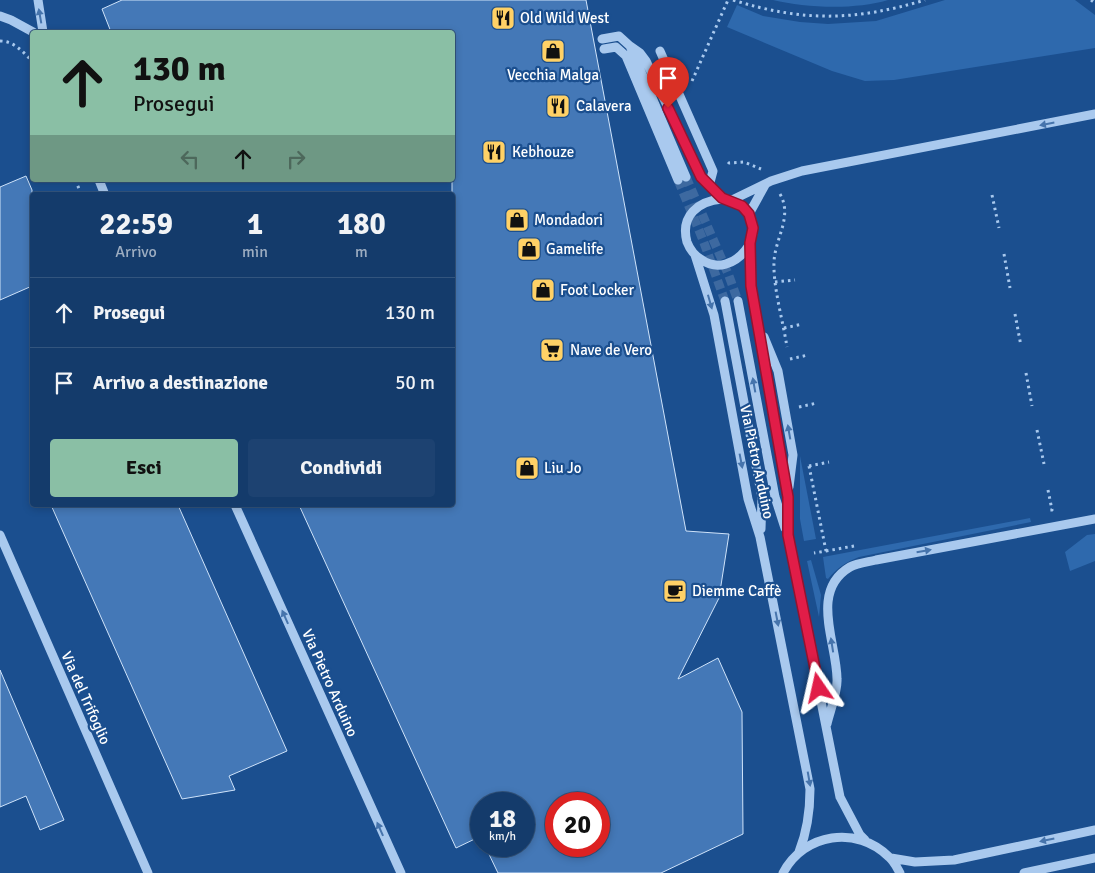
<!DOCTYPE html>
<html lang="it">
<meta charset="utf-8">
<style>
:root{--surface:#143b6b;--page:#1d4271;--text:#f1f3f6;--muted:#9dadc1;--line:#33557e;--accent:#8abfa5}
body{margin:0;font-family:Signika,sans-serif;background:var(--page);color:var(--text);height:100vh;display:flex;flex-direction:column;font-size:19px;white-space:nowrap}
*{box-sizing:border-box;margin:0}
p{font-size:16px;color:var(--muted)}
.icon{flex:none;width:28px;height:28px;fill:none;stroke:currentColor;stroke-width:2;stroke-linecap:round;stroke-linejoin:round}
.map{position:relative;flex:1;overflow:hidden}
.sheet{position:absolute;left:30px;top:192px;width:425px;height:315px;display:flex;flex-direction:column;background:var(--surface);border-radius:5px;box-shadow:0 2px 8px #0003,0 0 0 1px var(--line)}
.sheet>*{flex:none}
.banner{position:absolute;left:30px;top:30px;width:425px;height:152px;border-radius:5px;box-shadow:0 2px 8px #0003,0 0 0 1px var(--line);background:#8abfa5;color:#111;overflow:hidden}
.speed{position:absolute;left:470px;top:792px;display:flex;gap:10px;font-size:25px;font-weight:700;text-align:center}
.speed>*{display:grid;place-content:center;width:65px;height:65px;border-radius:50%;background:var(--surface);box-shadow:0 2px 8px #0003,0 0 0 1px var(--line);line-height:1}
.speed small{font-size:12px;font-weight:400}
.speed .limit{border:8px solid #d22;background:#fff;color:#111}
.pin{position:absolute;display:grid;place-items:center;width:42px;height:42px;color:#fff;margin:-51px -21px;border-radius:50% 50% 50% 0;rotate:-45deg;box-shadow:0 0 5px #0007}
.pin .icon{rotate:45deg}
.me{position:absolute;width:55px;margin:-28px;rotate:349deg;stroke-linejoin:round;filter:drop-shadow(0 0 4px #0008)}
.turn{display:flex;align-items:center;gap:18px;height:105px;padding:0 20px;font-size:22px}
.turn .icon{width:65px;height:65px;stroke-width:2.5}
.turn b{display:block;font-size:35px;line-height:42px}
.lanes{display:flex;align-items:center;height:48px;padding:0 20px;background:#0003;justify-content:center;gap:25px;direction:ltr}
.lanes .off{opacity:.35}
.eta{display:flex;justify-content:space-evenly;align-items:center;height:85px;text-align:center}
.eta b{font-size:30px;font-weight:800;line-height:35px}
.cta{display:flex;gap:10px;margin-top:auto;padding:10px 20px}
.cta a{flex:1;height:58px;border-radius:5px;background:var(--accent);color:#111;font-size:20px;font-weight:800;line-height:58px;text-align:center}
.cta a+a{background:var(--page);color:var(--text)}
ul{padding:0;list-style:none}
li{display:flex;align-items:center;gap:15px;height:70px;padding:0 20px;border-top:1px solid var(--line)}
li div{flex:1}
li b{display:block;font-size:19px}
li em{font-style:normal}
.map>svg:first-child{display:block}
.green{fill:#2e69ad}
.building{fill:#4478b7;stroke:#cfe3fa;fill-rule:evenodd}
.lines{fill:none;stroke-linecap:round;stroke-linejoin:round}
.minor-tunnel{stroke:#3d69a0;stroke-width:9;stroke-dasharray:9 4.5;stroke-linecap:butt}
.path{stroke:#a9c9ee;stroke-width:3;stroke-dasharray:2.5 4;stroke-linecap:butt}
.minor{stroke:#a9c9ee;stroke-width:9}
.oneway{fill:#4674ac}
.route-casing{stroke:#92132f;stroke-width:12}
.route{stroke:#e11d48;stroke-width:9}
.labels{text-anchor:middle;stroke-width:4.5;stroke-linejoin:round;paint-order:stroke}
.poi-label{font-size:15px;fill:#fff;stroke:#1b4f8f;text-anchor:start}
.street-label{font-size:15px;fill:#fff;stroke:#1b4f8f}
</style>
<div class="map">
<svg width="1095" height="873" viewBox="0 0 1095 873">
<rect width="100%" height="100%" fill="#1b4f8f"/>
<path class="green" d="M 773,0 L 888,0 C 855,10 806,8 773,0 Z
M 945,0 L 1075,0 L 1095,15 L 1095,48 L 894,80 L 865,81 L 832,71 L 727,27 L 737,5 L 763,16 L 800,22 L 828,24 L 876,21 Z
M 800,456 L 816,539 L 804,541 L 800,519 Z
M 1030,518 L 1031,522 L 859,557 C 846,562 837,568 828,579 L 826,578 L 823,557 Z
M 1095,534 L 1095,561 L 1070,571 L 1065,552 L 1087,535 Z
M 811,560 L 821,595 L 819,617 L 807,561 Z"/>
<path class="building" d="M 122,0 L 586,0 L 686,531 L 729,534 L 719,598 L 678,679 L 718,658 L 742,712 L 743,834 L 661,873 L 498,873 L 485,846 L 524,846 L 524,804 L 481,804 L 481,836 L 456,848 L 299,505 L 452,505 L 452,32 L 111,32 L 102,9 ZM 556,804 L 599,804 L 599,846 L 556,846 Z
M 26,176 L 32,190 L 32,286 L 0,300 L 0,187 Z
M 51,505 L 178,505 L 287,751 L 229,776 L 235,790 L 182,799 Z
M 0,670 L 64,820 L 40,830 L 26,796 L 0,807 Z"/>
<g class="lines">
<path class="minor-tunnel" d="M 686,177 L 729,276 L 738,301
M 678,180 L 703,240 L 725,301"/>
<path class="path" d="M 733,0 C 803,22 855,21 925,0
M 1091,0 L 1095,3
M 0,41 C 14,41 23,52 32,61
M 692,81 L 728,0
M 728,162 L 729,163 L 744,162 L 761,169
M 75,180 L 82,195
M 780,194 C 793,217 775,238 774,262 C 773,287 783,321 787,347
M 992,195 L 999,228
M 1004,254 L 1010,288
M 775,282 L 795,280
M 1015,314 L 1021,346
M 784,328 L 803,324
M 790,359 L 808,355
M 1026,373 L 1032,406
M 799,407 L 817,403
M 1037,430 L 1044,464
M 809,466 L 826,551 L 814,553
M 809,466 L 829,462
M 1048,490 L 1052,510 L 1050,510
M 826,551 L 854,546"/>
<path class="minor" d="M 38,0 L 43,32
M 0,16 L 11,20 L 33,32
M 602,39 L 619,36 L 630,46 L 686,177
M 630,46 L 640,53 L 646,61 L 701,177 L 722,199
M 604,49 L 616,47 L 626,56 L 678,180
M 660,51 L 713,171 L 709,186
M 99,180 L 105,195
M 722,199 C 729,201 738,202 743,208 C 772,232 733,281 702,260 C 695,256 690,250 687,242 C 680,216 698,201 722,199 Z
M 730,201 L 771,181 L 802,171 L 1095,114
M 749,214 L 765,185
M 750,243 L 751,286 L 788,497 L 788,535 L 840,797 L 860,835 L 865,840
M 695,255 L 714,315 L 748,499 L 760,537 L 810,789 C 810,811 807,832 799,852
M 725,301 L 762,498 L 761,529
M 738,301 L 775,497 L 785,528
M 764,337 L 778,371 L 793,455 L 789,487
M 235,505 L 401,873
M 0,535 L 148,873
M 827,724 C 830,711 838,691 837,679 C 837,643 809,591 850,567 C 857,563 868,562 876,560 L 1095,519
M 891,858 L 915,862 L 954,860 L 1095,830
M 783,873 C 804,833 857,825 889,857 C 894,861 897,868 900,873
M 1024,873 L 1095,858"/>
</g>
<defs><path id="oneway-solid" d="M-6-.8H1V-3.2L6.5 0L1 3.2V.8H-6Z" transform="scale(1.25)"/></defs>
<g class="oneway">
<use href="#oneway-solid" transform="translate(40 16) rotate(-100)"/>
<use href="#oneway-solid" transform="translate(1047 124) rotate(169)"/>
<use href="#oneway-solid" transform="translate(710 302) rotate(74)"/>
<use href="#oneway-solid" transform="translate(754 385) rotate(-100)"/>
<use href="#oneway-solid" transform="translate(789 432) rotate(-100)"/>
<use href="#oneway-solid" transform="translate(741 461) rotate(79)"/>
<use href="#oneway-solid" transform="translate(924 551) rotate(-10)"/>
<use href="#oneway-solid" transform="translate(285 617) rotate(-114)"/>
<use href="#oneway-solid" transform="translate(777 619) rotate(79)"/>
<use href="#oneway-solid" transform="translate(832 645) rotate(-99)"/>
<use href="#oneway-solid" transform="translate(809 779) rotate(80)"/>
<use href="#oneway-solid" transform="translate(380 829) rotate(-114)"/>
<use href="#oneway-solid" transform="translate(1047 840) rotate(168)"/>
</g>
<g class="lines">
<g class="route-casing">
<path id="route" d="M 668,108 L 701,177 L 722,198 L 742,206 L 749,214 L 753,228 L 750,243 L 751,286 L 788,497 L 788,535 L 819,688"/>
</g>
<use href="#route" class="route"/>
</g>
<defs>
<g id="restaurant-square" transform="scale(1.25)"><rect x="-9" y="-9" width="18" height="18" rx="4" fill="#ffd166" stroke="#1b4f8f"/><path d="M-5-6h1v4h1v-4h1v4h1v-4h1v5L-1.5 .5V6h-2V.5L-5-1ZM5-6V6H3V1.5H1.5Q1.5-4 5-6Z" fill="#111"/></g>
<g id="shop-square" transform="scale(1.25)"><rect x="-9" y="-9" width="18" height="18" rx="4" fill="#ffd166" stroke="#1b4f8f"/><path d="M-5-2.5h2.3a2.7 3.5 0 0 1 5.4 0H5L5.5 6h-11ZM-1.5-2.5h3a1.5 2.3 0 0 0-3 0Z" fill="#111"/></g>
<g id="supermarket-square" transform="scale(1.25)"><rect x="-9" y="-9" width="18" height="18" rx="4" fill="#ffd166" stroke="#1b4f8f"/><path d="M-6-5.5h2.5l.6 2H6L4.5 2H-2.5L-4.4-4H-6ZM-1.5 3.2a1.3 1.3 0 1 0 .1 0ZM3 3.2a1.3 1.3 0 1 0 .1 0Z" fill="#111"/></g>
<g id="cafe-square" transform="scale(1.25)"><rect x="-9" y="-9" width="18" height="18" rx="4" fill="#ffd166" stroke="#1b4f8f"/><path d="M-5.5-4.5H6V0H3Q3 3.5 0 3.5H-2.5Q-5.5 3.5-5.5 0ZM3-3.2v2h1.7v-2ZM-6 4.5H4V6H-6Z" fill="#111"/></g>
</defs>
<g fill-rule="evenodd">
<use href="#restaurant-square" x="503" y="18"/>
<use href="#shop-square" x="553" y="51"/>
<use href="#restaurant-square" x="558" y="106"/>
<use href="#restaurant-square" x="494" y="152"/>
<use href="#shop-square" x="517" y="220"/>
<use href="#shop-square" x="529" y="249"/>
<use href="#shop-square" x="543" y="290"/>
<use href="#supermarket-square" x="552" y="350"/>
<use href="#shop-square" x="527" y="468"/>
<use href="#cafe-square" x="675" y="591"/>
</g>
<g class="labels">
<g class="poi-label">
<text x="520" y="23">Old Wild West</text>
<text x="553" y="80" text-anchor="middle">Vecchia Malga</text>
<text x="576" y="111">Calavera</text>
<text x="512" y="157">Kebhouze</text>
<text x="534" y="225">Mondadori</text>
<text x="546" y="254">Gamelife</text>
<text x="560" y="295">Foot Locker</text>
<text x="570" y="355">Nave de Vero</text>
<text x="544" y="473">Liu Jo</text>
<text x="692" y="596">Diemme Caffè</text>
</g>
<g class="street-label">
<text transform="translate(757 462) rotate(78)" y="5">Via Pietro Arduino</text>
<text transform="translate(330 683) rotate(66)" y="5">Via Pietro Arduino</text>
<text transform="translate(86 698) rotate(66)" y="5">Via del Trifoglio</text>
</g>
</g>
</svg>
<div class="speed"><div>18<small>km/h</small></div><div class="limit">20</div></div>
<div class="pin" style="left:668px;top:108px;background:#d93025"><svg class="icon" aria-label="arrive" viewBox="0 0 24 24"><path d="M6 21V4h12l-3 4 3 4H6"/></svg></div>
<svg class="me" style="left:819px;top:688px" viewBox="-20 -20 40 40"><path d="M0-17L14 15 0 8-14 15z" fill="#e11d48" stroke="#fff" stroke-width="4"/></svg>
<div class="banner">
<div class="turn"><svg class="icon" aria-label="ahead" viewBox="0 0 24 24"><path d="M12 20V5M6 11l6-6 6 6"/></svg><div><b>130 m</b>Prosegui</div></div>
<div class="lanes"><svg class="icon off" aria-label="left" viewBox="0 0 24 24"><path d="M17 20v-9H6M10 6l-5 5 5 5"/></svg><svg class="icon" aria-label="ahead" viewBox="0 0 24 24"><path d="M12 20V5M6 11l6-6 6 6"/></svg><svg class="icon off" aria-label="right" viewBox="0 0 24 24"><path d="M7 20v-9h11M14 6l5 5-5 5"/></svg></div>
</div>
<section class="sheet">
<div class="eta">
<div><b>22:59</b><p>Arrivo</p></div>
<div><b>1</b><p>min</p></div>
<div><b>180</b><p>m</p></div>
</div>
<ul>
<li><svg class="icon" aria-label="ahead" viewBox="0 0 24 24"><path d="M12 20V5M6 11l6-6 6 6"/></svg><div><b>Prosegui</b></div><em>130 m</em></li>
<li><svg class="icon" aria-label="arrive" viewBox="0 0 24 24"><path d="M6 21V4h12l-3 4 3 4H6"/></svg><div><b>Arrivo a destinazione</b></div><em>50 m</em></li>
</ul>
<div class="cta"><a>Esci</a><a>Condividi</a></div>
</section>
</div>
